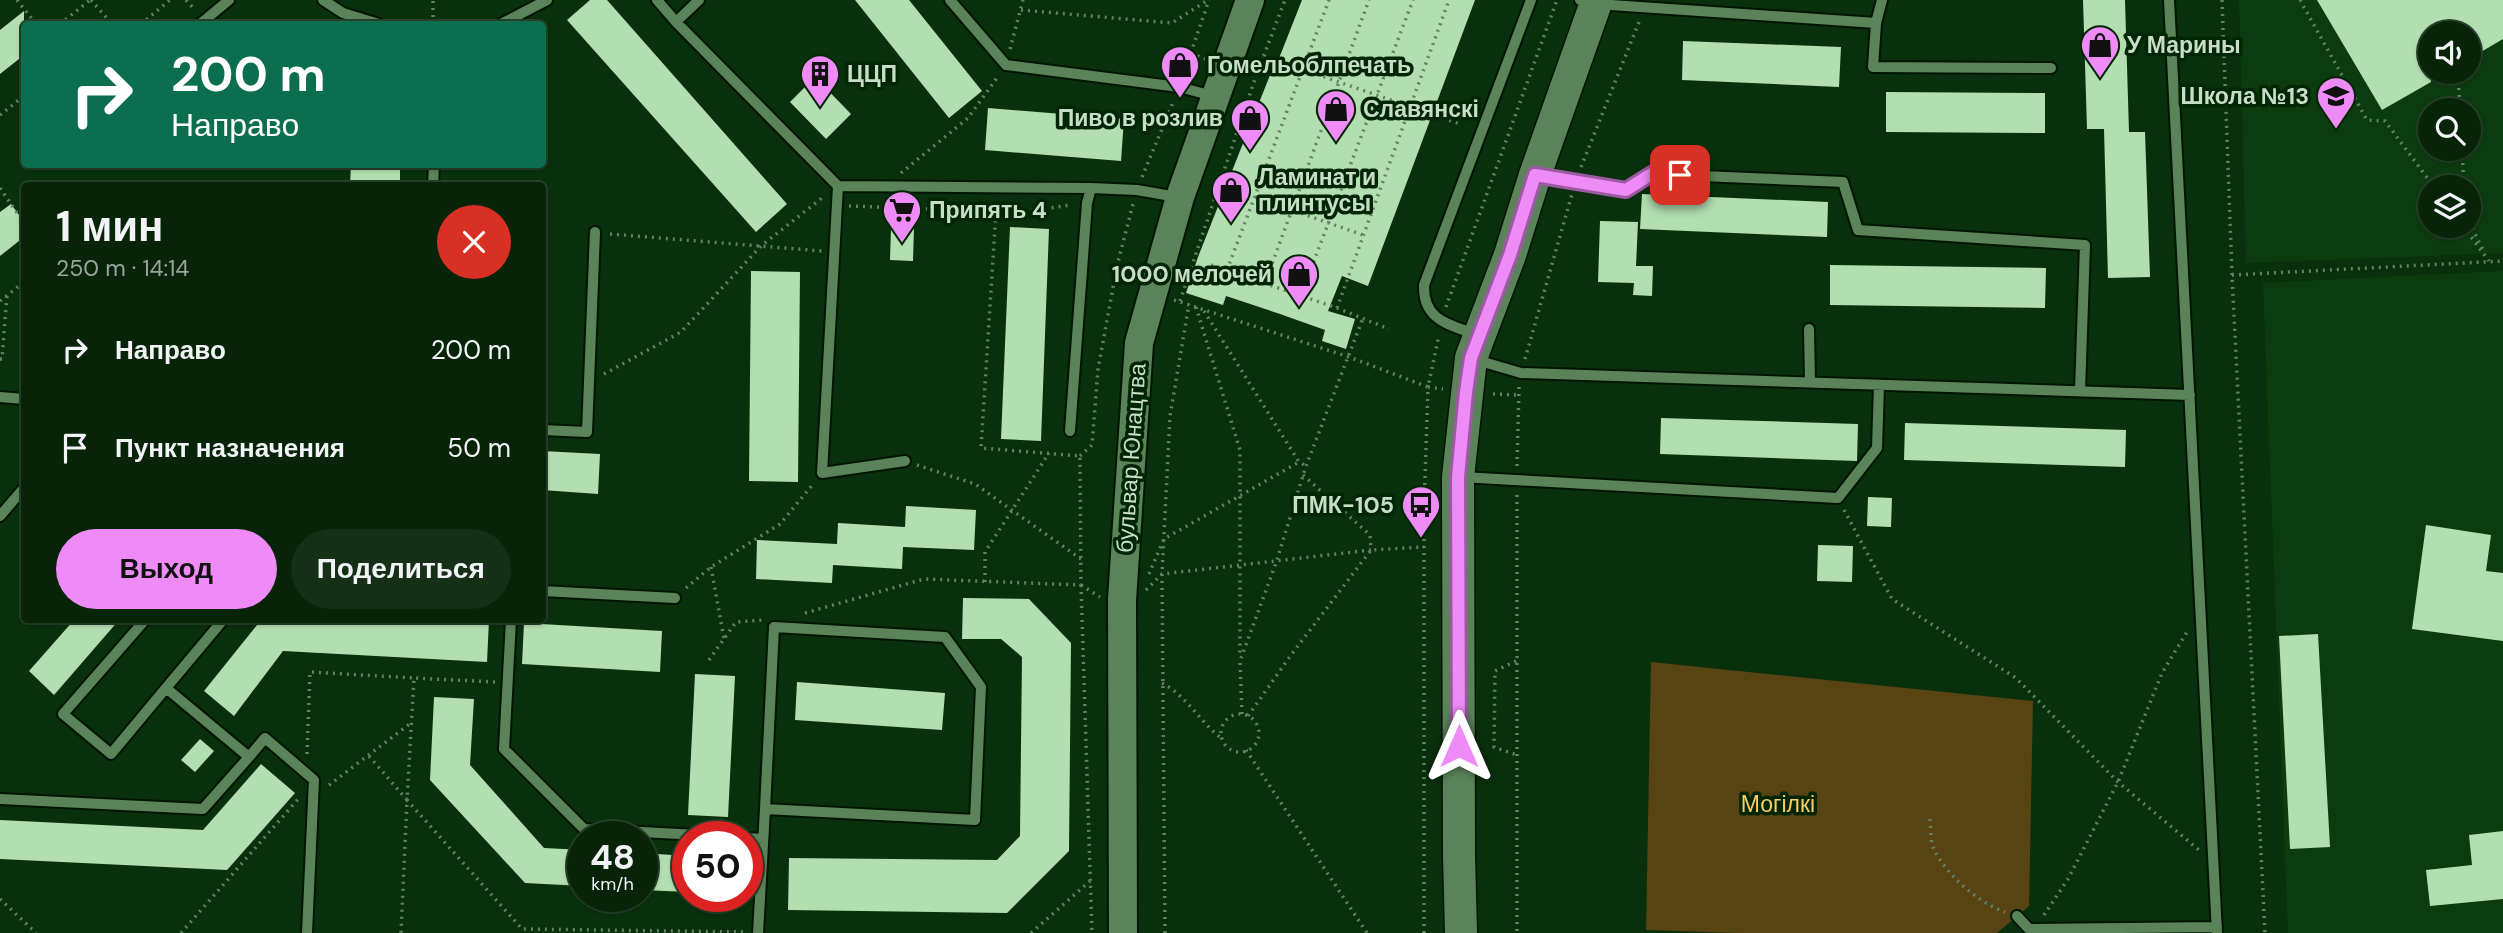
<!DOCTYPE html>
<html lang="ru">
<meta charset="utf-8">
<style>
:root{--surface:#072409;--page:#153017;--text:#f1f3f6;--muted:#98a49c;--line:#28412a;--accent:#ef8bf7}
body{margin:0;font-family:"DM Sans",sans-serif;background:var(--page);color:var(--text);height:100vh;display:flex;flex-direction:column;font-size:26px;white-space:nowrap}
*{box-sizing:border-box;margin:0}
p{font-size:23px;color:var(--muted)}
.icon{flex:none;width:38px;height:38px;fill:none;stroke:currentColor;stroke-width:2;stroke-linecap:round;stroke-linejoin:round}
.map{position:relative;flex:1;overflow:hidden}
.panel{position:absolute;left:21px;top:182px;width:525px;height:441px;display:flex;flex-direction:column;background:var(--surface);border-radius:7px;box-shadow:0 2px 5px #0004,0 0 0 2px var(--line)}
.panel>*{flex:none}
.hud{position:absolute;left:21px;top:21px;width:525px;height:147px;border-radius:7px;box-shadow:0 2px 5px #0004,0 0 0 2px var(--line);background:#0b6e4f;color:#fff;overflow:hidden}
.buttons{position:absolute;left:2418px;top:21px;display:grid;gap:14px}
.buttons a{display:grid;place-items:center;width:63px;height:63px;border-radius:50%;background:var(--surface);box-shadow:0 2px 5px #0004,0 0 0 2px var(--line);font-size:35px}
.speed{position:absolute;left:567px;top:821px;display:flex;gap:14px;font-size:35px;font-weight:700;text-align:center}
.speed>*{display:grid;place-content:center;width:91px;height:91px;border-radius:50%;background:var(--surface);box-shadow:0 2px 5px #0004,0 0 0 2px var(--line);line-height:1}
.speed small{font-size:18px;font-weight:400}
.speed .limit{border:10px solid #d22;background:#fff;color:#111}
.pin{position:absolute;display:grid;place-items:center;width:60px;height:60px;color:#fff;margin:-30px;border-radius:14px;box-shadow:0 4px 10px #0006}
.me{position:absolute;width:77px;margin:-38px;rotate:0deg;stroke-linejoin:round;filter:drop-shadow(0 0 5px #0008)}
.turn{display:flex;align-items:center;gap:24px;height:147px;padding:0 35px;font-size:32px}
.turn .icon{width:91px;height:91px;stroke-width:2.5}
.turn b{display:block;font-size:49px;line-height:60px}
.round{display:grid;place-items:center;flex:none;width:74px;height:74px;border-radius:37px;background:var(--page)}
.headline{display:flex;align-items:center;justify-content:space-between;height:119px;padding:0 35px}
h1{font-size:42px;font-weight:700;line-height:52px}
.cta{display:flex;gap:14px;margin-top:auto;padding:14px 35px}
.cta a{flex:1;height:80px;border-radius:42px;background:var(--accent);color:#111;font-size:28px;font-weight:700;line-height:80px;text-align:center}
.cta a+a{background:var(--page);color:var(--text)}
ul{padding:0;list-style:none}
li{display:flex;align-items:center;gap:21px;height:98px;padding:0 35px}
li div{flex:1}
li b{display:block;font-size:26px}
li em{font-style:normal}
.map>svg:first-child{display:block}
.built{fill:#0d3b10;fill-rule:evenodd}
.green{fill:#584312}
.building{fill:#b3deb1}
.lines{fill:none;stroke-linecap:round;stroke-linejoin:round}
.service-casing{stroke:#001600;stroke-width:14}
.tertiary-casing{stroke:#001600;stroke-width:32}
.secondary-casing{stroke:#001600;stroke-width:35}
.path{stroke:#638264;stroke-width:3.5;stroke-dasharray:2 5;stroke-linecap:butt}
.service{stroke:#5b835a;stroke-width:10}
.tertiary{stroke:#5b835a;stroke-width:28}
.secondary{stroke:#5b835a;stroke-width:32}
.route-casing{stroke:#9b5aa1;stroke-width:18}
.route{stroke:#ef8bf7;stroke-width:12}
.labels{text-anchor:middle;stroke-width:7;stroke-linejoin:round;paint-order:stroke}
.poi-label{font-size:23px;font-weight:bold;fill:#c7ddc7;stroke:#002603;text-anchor:start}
.street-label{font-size:23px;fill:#c7ddc7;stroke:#002603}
.park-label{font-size:23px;fill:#fbcb65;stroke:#002603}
</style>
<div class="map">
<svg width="2503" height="933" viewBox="0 0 2503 933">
<rect width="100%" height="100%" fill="#09300c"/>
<path class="built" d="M 2239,0 L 2503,0 L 2503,253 L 2246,263 ZM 2431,33 L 2469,33 L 2469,72 L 2431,72 ZM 2431,110 L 2469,110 L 2469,149 L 2431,149 ZM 2431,187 L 2469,187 L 2469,226 L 2431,226 Z
M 2503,271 L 2503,933 L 2288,933 L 2263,283 Z"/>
<path class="green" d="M 1651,662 L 2033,701 L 2029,906 L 1997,933 L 1738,933 L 1646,930 Z"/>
<path class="building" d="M 590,0 L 607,0 L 787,204 L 756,232 L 567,20 Z
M 855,0 L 909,0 L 982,91 L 949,118 Z
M 1302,0 L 1475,0 L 1368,286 L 1342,276 L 1328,311 L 1355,319 L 1346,349 L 1322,341 L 1325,330 L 1280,314 L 1226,296 L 1223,305 L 1186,293 L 1198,257 L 1272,70 L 1274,71 Z
M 2083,0 L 2125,0 L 2129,132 L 2145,132 L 2150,277 L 2108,278 L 2104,129 L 2087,129 Z
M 2317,0 L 2503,0 L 2503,39 L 2469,59 L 2469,33 L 2431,33 L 2431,82 L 2382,110 Z
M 24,11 L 24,55 L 0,74 L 0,30 Z
M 1683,41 L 1841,47 L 1839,87 L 1682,80 Z
M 815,77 L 851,114 L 826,139 L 790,102 Z
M 1886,92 L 2045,93 L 2045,133 L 1886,132 Z
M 988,108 L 1124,119 L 1121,161 L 985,150 Z
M 351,164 L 400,164 L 400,186 L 350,186 Z
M 1642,194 L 1828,202 L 1827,237 L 1640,229 Z
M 11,204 L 24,222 L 24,237 L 0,256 L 0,212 Z
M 1600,221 L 1638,222 L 1636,266 L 1653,266 L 1652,296 L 1633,295 L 1634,283 L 1598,282 Z
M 1010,227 L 1049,229 L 1041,441 L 1001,439 Z
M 891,228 L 914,228 L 913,261 L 890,260 Z
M 1830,265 L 2046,268 L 2045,308 L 1830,305 Z
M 751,271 L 800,272 L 798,482 L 749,481 Z
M 1661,418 L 1858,424 L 1857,461 L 1660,454 Z
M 1905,423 L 2126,430 L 2125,467 L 1904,460 Z
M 542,451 L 600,454 L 598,494 L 542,490 Z
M 1868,497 L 1892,498 L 1891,527 L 1867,526 Z
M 906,506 L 976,510 L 974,550 L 903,547 L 902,569 L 833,565 L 832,583 L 756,579 L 757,540 L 837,544 L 838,523 L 905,527 Z
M 2426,525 L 2491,535 L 2486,571 L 2503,573 L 2503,641 L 2412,629 Z
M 1818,545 L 1853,546 L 1852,582 L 1817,581 Z
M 963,598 L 1029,599 L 1071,643 L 1069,851 L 1007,913 L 788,910 L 789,858 L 997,860 L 1020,836 L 1022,657 L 1001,639 L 962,639 Z
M 74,620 L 119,620 L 54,695 L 29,671 Z
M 261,620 L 489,620 L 487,662 L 283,651 L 234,716 L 204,691 Z
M 524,623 L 662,631 L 660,672 L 522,664 Z
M 2318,634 L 2330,847 L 2290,849 L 2279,636 Z
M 695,674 L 735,676 L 728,817 L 688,815 Z
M 797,682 L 945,693 L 942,730 L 795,720 Z
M 434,697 L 474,699 L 470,765 L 544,848 L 583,850 L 583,886 L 525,883 L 430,780 Z
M 200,739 L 214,751 L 195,772 L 181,760 Z
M 261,764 L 295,793 L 227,870 L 0,859 L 0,820 L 203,830 Z
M 2503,831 L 2503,899 L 2430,906 L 2426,870 L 2472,865 L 2469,835 Z
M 642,853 L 688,856 L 688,892 L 642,890 Z"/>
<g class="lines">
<g class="service-casing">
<path id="service" d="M 323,0 L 343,13 L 379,24
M 657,0 L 676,22 L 838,186 L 1091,188 L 1137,190 L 1177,197
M 950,0 L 1006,65 L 1179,87 L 1213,96
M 1580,0 L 1596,4 L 1876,23 L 1873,67 L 2051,68
M 2169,0 L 2217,933
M 676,22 L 699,0
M 1876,23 L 1882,0
M 200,24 L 229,0
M 501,24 L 547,0
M 1537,175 L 1626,190 L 1653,174 L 1843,182 L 1858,230 L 2085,245 L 2080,391
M 433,186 L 434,164
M 838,186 L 822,473 L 905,461
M 1809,329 L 1810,382
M 1477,335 C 1449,324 1423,321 1424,285 L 1531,0
M 1473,359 L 1521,373 L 2190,395
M 0,397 L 24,399
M 542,430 L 587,432 L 595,232
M 1070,431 L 1087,203 L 1091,188
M 1461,477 L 1838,498 L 1877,448 L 1879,385
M 0,516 L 24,488
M 542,591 L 675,598
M 145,620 L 63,714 L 111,754 L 166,688
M 511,620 L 504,749 L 584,829 L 718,836
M 249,757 L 265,738 L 314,780 L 307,933
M 0,799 L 203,809 L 249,757 L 166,688 L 223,620
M 747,838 L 763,839
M 2017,916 L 2029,929 L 2217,927
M 758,933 L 765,809 L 975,820 L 981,687 L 945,637 L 774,627 L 765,809"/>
</g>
<g class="tertiary-casing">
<path id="tertiary" d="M 1123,933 L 1122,600 L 1139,343 L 1180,197 L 1250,0"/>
</g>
<g class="secondary-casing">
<path id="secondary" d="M 1461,933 L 1459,855 L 1458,477 L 1471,358 L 1510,255 L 1535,175 L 1597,0"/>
</g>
<path class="path" d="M 17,0 L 36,24
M 91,0 L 112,24
M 186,0 L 194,9
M 2222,0 L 2232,275 L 2265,933
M 2300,0 L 2367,120 L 2385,121 L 2434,187
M 1021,10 L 1172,23 L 1208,0
M 60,24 L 90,0
M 141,24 L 170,0
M 433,24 L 433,0
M 1010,49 L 1023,0
M 1191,53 L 1205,59
M 1264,56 L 1460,124
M 1184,73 L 1209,0
M 2458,74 L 2460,110
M 0,115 L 24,96
M 2462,149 L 2464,187
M 1581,167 L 1639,22
M 901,173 L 968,118 L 999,75
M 1142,177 L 1174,100
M 0,188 L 24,223
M 1255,197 L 1363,235
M 849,206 L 1018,212 L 1072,205
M 2469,222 L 2483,250
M 2463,226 L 2489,261
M 610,234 L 822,251
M 1211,265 L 1337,308 L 1389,329
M 1227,270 L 1329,0
M 2232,275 L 2503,261
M 1265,283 L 1369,0
M 1301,295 L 1413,0
M 1174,300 L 1349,357 L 1428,387 L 1439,335
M 0,301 L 24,282
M 1180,301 L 1256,76 L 1285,0
M 1196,307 L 1240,450 L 1240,655
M 1446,307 L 1557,0
M 1337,308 L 1449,0
M 1204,311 L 1299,462 L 1306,466
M 0,359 L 2,359 L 7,295
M 1525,359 L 1572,194
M 604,374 L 681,332 L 761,246 L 822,198
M 1493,394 L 1518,395
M 1080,456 L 1092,445 L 1098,369 L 1117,266 L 1133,204
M 917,465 L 975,484 L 1081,559
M 1517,466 L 1519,387
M 1517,495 L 1517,933
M 1844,510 L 1892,599 L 2016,678 L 2118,782 L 2199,850
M 711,567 L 724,639
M 1149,574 L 1164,539 L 1299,462
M 985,582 L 985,552 L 1049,453
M 1081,585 L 1100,597
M 1081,585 L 1092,933
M 686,588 L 711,567 L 780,524 L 814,483
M 1146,590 L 1162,574 L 1371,550 L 1370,535 L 1303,475
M 805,613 L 924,579 L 1081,585 L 1080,456 L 981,448 L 996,212
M 709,660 L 736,622 L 763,620
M 1516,661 L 1495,671 L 1494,747 L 1517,755
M 495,682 L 414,678 L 407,800 L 522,929 L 746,932
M 1162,683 C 1187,696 1199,721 1221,738
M 1242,714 L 1240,661 L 1276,563 L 1306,466 L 1363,318
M1221 733a19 19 0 1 1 38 0a19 19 0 1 1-38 0Z
M 1248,716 L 1291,655 L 1371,550 L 1424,547
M 1246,750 L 1367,933
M 307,754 L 310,672 L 414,678
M 369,756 L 407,800 L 401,933
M 329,785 L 411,723
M 1930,819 C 1931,828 1930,839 1933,847 C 1945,874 1977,902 2005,912
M 0,899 L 36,933
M 2044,915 L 2068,879 L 2118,782 L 2162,673 L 2187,632
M 181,933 L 299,798
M 1031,933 L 1090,881
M 1165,933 L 1162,574 L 1170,416 L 1189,304
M 1424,933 L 1424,510 L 1428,387 L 1443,389"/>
<use href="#service" class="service"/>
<use href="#tertiary" class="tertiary"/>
<use href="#secondary" class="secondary"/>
</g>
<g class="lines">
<g class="route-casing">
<path id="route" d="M 1459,746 L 1458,477 L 1466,392 L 1471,358 L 1510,255 L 1535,175 L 1626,190 L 1653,173 L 1680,175"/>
</g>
<use href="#route" class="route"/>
</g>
<defs>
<g id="shop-pin" transform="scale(2.0125)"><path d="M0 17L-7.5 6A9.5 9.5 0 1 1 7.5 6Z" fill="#ef8bf7" stroke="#002603"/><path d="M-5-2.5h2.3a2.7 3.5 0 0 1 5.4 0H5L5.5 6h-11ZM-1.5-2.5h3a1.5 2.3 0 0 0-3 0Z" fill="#111"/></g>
<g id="building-pin" transform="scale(2.0125)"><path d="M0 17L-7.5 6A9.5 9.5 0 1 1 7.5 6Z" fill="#ef8bf7" stroke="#002603"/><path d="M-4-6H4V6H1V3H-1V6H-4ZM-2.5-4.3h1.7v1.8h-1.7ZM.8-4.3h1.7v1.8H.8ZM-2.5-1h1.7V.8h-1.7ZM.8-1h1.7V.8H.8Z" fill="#111"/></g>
<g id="school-pin" transform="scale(2.0125)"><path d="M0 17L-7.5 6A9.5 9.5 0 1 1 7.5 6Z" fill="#ef8bf7" stroke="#002603"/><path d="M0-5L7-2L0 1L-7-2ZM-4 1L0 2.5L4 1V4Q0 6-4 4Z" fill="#111"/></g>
<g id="supermarket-pin" transform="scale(2.0125)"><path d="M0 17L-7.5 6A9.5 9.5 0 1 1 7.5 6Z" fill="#ef8bf7" stroke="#002603"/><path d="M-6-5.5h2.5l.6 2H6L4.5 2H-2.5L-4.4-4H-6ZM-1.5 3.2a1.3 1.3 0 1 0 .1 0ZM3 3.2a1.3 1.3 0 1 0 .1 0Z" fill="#111"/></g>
<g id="bus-pin" transform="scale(2.0125)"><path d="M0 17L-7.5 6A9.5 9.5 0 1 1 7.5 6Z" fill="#ef8bf7" stroke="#002603"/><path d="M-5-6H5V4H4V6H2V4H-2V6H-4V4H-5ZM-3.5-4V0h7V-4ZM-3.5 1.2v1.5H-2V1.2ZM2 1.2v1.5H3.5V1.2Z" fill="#111"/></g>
</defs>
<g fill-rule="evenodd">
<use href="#shop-pin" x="2100" y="45"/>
<use href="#shop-pin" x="1180" y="65"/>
<use href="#building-pin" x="820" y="74"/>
<use href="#school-pin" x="2336" y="96"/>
<use href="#shop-pin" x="1336" y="109"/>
<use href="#shop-pin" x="1250" y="118"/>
<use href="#shop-pin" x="1231" y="190"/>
<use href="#supermarket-pin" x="902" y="210"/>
<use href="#shop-pin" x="1299" y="274"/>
<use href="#bus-pin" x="1421" y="505"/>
</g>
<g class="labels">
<g class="poi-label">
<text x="2127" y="53">У Марины</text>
<text x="1207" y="73">Гомельоблпечать</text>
<text x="847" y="82">ЦЦП</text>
<text x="2309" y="104" text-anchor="end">Школа №13</text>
<text x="1363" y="117">Славянскі</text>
<text x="1223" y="126" text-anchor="end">Пиво в розлив</text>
<text x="1258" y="185">Ламинат и<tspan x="1258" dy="26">плинтусы</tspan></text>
<text x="929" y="218">Припять 4</text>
<text x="1272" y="282" text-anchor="end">1000 мелочей</text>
<text x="1394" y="513" text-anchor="end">ПМК-105</text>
</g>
<g class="street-label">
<text transform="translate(1131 458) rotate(-86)" y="8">бульвар Юнацтва</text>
</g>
<g class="park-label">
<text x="1778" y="812">Могілкі</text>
</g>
</g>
</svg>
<div class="buttons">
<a><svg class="icon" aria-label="sound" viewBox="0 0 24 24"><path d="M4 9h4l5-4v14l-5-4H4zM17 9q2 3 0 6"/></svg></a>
<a><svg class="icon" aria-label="search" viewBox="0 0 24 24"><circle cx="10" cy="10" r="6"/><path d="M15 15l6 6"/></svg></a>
<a><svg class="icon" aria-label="layers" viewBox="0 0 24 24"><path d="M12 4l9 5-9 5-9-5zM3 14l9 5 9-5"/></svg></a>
</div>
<div class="speed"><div>48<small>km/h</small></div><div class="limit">50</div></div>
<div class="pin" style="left:1680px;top:175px;background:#d93025"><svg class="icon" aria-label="arrive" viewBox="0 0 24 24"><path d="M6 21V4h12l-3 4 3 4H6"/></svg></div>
<svg class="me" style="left:1459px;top:746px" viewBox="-20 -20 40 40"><path d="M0-17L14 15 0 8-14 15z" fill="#ef8bf7" stroke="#fff" stroke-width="4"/></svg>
<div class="hud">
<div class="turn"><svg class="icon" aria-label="right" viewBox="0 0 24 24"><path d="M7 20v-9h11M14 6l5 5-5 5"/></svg><div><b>200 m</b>Направо</div></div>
</div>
<section class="panel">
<div class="headline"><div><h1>1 мин</h1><p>250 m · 14:14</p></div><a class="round" style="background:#d93025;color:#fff"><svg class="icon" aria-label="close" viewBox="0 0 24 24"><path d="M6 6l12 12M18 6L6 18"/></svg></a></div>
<ul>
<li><svg class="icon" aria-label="right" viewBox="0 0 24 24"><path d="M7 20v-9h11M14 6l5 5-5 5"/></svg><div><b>Направо</b></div><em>200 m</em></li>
<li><svg class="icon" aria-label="arrive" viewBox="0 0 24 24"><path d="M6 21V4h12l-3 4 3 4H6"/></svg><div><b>Пункт назначения</b></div><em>50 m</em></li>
</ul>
<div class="cta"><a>Выход</a><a>Поделиться</a></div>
</section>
</div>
